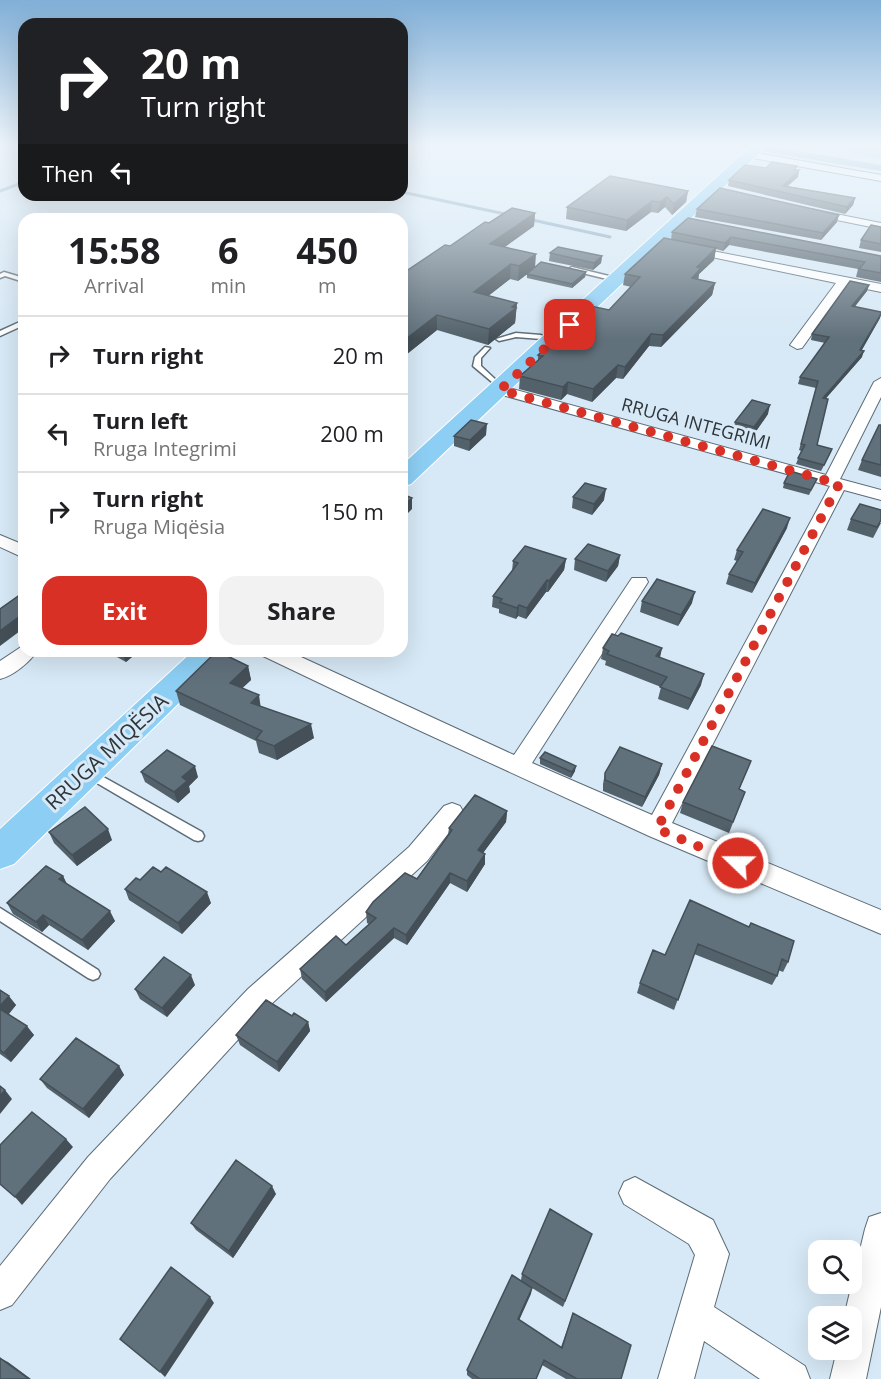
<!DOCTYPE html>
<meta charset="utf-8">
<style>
:root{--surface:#fff;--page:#f2f2f2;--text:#202124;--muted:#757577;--line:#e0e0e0;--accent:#d93025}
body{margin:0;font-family:"Open Sans",sans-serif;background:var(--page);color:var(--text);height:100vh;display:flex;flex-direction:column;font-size:22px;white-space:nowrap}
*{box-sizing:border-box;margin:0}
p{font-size:20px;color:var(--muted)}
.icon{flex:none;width:33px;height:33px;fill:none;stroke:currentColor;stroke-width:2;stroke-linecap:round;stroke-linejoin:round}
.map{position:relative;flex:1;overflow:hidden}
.drawer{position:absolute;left:18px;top:213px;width:390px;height:444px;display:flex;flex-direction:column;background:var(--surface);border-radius:18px;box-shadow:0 6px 24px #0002}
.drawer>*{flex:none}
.banner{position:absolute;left:18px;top:18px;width:390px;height:183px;border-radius:18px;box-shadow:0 6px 24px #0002;background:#202124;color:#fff;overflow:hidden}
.fabs{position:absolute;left:808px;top:1240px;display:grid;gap:12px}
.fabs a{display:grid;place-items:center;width:54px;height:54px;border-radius:12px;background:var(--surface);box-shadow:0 6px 24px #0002;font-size:30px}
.pin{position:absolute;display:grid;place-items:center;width:51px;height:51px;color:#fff;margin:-26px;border-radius:12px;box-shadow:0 3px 9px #0006}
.me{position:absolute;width:66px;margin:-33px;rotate:292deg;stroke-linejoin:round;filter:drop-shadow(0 0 4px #0008)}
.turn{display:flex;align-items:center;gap:21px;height:126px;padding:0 24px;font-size:27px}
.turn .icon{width:78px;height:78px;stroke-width:2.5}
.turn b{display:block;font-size:42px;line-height:51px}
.then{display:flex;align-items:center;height:57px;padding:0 24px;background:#0003;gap:12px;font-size:22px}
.eta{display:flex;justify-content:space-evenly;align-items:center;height:102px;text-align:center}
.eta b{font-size:36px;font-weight:700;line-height:42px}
.primary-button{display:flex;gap:12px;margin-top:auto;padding:12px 24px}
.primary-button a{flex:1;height:69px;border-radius:18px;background:var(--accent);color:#fff;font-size:24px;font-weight:700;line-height:69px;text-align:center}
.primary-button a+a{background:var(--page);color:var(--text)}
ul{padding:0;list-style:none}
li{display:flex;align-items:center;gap:18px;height:78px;padding:0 24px;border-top:2px solid var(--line)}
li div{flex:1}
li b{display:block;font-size:22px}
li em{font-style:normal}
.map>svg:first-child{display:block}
.green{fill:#aac9de}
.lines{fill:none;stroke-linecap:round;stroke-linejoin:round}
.stream{stroke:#87a8be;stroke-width:3}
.canal{fill:#87a8be;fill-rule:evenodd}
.service-casing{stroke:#5c6c77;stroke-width:3}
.minor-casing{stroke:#5c6c77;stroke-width:2}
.primary-casing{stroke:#fff;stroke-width:2}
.service{fill:#fff;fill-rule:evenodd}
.minor{fill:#fff;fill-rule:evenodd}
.primary{fill:#8dcff4;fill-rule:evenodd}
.wall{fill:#53616b}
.shaded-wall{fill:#444f57}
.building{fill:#61717c;stroke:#444f57;stroke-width:1.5}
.route{stroke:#d93025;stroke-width:10;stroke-dasharray:0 18}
.labels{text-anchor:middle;stroke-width:6;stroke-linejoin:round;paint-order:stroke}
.far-street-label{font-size:18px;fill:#2e353a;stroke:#d7e9f6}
.street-label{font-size:21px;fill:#2e353a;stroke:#d7e9f6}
</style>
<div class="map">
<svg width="881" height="1379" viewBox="0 0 881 1379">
<rect width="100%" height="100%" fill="#d7e9f6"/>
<path class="green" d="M 843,146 L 881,146 L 881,159 L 853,154 Z"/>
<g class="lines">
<path class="stream" d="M 0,191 L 24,182
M 402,192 L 510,215
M 528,219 L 610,237"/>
<path class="canal" d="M 743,146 L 767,146 L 881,165 L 881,171 L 748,149 Z"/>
<g class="service-casing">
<path id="service" d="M 572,267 L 609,276 L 610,277 L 607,279 L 570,270 L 570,268 Z
M 4,272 L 24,278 L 24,282 L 5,276 L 0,278 L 0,274 Z
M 24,320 L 24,325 L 0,336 L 0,331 Z
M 516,333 L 541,335 L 544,337 L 541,339 L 516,337 L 499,341 L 496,339 Z
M 485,347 L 490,348 L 481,358 L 481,366 L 496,380 L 492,382 L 473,366 L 475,357 Z
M 89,769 L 202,832 L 204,836 L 202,840 L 198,841 L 194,840 L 85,776 L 83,773 L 85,770 Z
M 0,908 L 98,970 L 100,974 L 98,978 L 93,980 L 88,978 L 0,921 Z"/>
</g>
<g class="minor-casing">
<path id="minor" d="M 750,152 L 881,175 L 881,181 L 747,157 L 745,155 Z
M 811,209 L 881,223 L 881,229 L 807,214 L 807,210 Z
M 687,246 L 881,284 L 881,292 L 847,285 L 802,348 L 797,349 L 790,345 L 836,283 L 683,251 L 683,247 Z
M 881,378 L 881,397 L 840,479 L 881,490 L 881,500 L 844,490 L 672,823 L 881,910 L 881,934 L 649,836 L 414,728 L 263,656 L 260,651 L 288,651 L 514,755 L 632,578 L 646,578 L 648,582 L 532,763 L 652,815 L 830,486 L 495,393 L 493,390 L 500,386 L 505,387 L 826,475 L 874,382 Z
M 0,535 L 24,545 L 24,558 L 0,547 Z
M 24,645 L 24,651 L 37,651 C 30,662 13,676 0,679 L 0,661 Z
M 452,803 L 460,806 L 464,813 L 427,861 L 268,1007 L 110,1179 L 12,1305 L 0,1310 L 0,1266 L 88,1157 L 248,989 L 409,847 L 444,806 Z
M 635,1177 L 713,1220 L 729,1254 L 714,1307 L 805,1366 L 810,1379 L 760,1379 L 704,1341 L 694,1379 L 658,1379 L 695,1255 L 689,1244 L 624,1204 L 619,1193 L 624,1182 Z
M 881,1213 L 881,1307 L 866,1379 L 830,1379 L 837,1350 L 852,1350 L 852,1317 L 844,1317 L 865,1229 L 869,1217 Z"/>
</g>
<g class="primary-casing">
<path id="primary" d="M 751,146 L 767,146 L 411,484 L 402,487 L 402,465 Z
M 193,651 L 229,651 L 224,659 L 14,864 L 0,869 L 0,829 Z"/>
</g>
<use href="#service" class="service"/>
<use href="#minor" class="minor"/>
<use href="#primary" class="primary"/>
</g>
<path class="wall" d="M 766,168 L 799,170 L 798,177 L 787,186 L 855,198 L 853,205 L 845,214 L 728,186 L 729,180 Z
M 688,191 L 686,202 L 672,215 L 665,207 L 658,213 L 651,212 L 626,231 L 566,219 L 567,207 Z
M 697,209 L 837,222 L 821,240 L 695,217 Z
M 535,213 L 534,226 L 505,247 L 535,268 L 586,272 L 585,277 L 572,288 L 527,278 L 527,274 L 530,272 L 518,281 L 510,279 L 488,296 L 517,303 L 515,323 L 488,345 L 437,330 L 402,358 L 402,274 L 489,223 Z
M 688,218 L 881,256 L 881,282 L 856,277 L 858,269 L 729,245 L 723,251 L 716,249 L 714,260 L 699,274 L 698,280 L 715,283 L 712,295 L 661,347 L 649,346 L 623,379 L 616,378 L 592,402 L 567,394 L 561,400 L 519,389 L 520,376 L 538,361 L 538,355 L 609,310 L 631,287 L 623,285 L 625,274 L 671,239 L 672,232 Z
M 881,227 L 881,252 L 859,248 L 861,240 Z
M 550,253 L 602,256 L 601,263 L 593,270 L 549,261 Z
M 869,285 L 867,291 L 854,307 L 880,318 L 862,350 L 862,357 L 826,398 L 817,445 L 832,449 L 829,456 L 821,471 L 796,464 L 801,451 L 799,450 L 816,388 L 798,384 L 800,377 L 825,343 L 811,340 L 812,334 Z
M 768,414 L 752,437 L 733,431 L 735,422 Z
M 881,425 L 881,477 L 858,470 L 862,460 Z
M 486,435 L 469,451 L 454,446 L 454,436 Z
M 817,479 L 809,495 L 783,488 L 784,483 Z
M 573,497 L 604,500 L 592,515 L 572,508 Z
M 851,519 L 881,523 L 873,538 L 847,530 Z
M 787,528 L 752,593 L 726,584 L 729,574 L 737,561 L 734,560 L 737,550 Z
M 620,555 L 618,566 L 606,582 L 574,570 L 575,559 Z
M 566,559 L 564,570 L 548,592 L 546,592 L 526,619 L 518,616 L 516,619 L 499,613 L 499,609 L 492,607 L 493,596 L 512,571 L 513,561 Z
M 642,601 L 692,603 L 678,626 L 640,612 Z
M 618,636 L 662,648 L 660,658 L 701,685 L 688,710 L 658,699 L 661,687 L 605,665 L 606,661 L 601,659 L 603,648 Z
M 106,651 L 139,651 L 126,662 Z
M 248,666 L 251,680 L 242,688 L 261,707 L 314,738 L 277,760 L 259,753 L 256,741 L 180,705 L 176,691 Z
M 540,758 L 575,771 L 571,778 L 540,764 Z
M 751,761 L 739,790 L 745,792 L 729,833 L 680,813 L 683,802 Z
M 662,764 L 659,775 L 642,807 L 603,791 L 603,784 L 605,773 Z
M 141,772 L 198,777 L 189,786 L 190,792 L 178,803 L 145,782 Z
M 507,811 L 506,822 L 483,853 L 485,864 L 467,892 L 450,883 L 407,945 L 394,938 L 326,1002 L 302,979 L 300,969 L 346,945 L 369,924 L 367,923 L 366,912 L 417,879 L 448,835 L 449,828 Z
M 49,832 L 112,840 L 77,866 L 54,843 Z
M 63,876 L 67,884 L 115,921 L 88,950 L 49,925 L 42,932 L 13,914 L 7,903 Z
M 140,880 L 211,903 L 182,934 L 129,900 L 125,889 Z
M 751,923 L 788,962 L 783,972 L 778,970 L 777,976 L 772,985 L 694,954 L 674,1010 L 637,993 L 640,983 L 665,955 L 749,927 Z
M 195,985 L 167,1017 L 140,999 L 135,989 Z
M 0,990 L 16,1005 L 9,1014 L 34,1035 L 11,1062 L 0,1054 Z
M 308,1022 L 310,1031 L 279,1072 L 240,1045 L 236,1035 Z
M 119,1066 L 124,1075 L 89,1118 L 47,1088 L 40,1079 Z
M 276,1194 L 233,1258 L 196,1230 L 191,1223 Z
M 592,1234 L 563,1307 L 532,1288 L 519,1320 L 561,1347 L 573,1313 L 621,1379 L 566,1379 L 542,1365 L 536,1379 L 472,1379 L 467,1375 L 467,1370 L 521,1280 L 522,1274 Z"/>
<path class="shaded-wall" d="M 799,170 L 798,177 L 781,192 L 783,186 Z
M 688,191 L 686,202 L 672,215 L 674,204 Z
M 667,197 L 665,207 L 658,213 L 660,202 Z
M 855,198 L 853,205 L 845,214 L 847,207 Z
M 652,201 L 651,212 L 626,231 L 627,220 Z
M 535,213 L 534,226 L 489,258 L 490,244 Z
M 839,215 L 837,222 L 821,240 L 823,233 Z
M 731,237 L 729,245 L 723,251 L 725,243 Z
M 716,248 L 714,260 L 699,274 L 698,280 L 692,278 L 697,267 Z
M 536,254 L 535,268 L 518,281 L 519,266 Z
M 602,256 L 601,263 L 593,270 L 594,263 Z
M 511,264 L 510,279 L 474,307 L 474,292 Z
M 586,272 L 585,277 L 572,288 L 572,284 Z
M 715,283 L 712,295 L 661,347 L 663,335 Z
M 869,285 L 867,291 L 850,313 L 852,306 Z
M 517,303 L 515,323 L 488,345 L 489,329 Z
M 881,314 L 880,318 L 858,356 L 860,350 Z
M 437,315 L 437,330 L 402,358 L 402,342 Z
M 651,334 L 649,346 L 623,379 L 625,367 Z
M 864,351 L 862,357 L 821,404 L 823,398 Z
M 618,365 L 616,378 L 592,402 L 593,389 Z
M 568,382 L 567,394 L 561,400 L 563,387 Z
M 770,405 L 768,414 L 752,437 L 754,427 Z
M 487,424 L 486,435 L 469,451 L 470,440 Z
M 606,489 L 604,500 L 592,515 L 594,504 Z
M 412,498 L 412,509 L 402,519 L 402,507 Z
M 790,518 L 787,528 L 752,593 L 755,583 Z
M 620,555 L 618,566 L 606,582 L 608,571 Z
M 566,559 L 564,570 L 548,592 L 549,581 Z
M 547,580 L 546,592 L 526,619 L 527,608 Z
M 695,592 L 692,603 L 678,626 L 681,615 Z
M 519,605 L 518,616 L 516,619 L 517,608 Z
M 24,613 L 24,628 L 0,646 L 0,631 Z
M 662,648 L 659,659 L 656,656 Z
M 122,651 L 139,651 L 126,662 Z
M 248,666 L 251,680 L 233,697 L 230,683 Z
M 704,674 L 701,685 L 688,710 L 691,699 Z
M 259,695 L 261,709 L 251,703 Z
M 311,724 L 314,738 L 277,760 L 274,746 Z
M 662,764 L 659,775 L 642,807 L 645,797 Z
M 195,766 L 198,777 L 189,786 L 190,792 L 178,803 L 174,792 L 182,777 Z
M 576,766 L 575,771 L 571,778 L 572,772 Z
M 507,811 L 506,822 L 477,861 L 478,850 Z
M 108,829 L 112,840 L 77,866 L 72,855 Z
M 485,854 L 485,864 L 467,892 L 467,881 Z
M 450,873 L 450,883 L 407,945 L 406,935 Z
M 63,876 L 68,887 L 59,879 Z
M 207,892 L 211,903 L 182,934 L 178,923 Z
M 110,911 L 115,921 L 88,950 L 82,940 Z
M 43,915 L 49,925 L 42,932 L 36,922 Z
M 394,928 L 394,938 L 326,1002 L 325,992 Z
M 191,975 L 195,985 L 167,1017 L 162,1008 Z
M 9,996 L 16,1005 L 6,1017 L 0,1010 L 0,1006 Z
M 308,1022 L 310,1031 L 279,1072 L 277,1062 Z
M 27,1026 L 34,1035 L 11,1062 L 4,1053 Z
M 119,1066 L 124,1075 L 89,1118 L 83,1109 Z
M 5,1090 L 12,1099 L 0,1114 L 0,1096 Z
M 66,1139 L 73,1147 L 22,1205 L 15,1197 Z
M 272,1186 L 276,1194 L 233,1258 L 229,1251 Z
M 532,1288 L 531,1294 L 517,1325 L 518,1319 Z
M 210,1297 L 214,1303 L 165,1377 L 160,1372 Z
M 0,1358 L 8,1362 L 31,1379 L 29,1379 Z"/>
<path class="building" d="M 772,162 L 797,166 L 794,170 L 799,170 L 783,186 L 855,198 L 847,207 L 729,180 L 745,165 L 766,168 Z
M 610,176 L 688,191 L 674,204 L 667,197 L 660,202 L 652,201 L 627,220 L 567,207 Z
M 720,188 L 839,215 L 823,233 L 697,209 Z
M 512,208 L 535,213 L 490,244 L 536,254 L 519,266 L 511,264 L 474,292 L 517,303 L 512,307 L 516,308 L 489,329 L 437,315 L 402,342 L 402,274 L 445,245 L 450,246 L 485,222 L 489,223 Z
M 688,218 L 881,256 L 881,273 L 859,269 L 865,262 L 731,237 L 725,243 L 672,232 Z
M 871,225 L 881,227 L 881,244 L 861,240 Z
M 664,238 L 716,248 L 697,267 L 701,268 L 692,278 L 715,283 L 663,335 L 651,334 L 625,367 L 618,365 L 593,389 L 568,382 L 563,387 L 520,376 L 543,356 L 538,355 L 591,306 L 609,310 L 640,277 L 625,274 Z
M 558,247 L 602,256 L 594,263 L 550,253 Z
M 541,262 L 586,272 L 572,284 L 527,274 Z
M 850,281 L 869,285 L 852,306 L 881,312 L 881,314 L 860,350 L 864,351 L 823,398 L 828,399 L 817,445 L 832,449 L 824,465 L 798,458 L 805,445 L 801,444 L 818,381 L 800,377 L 829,337 L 812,334 Z
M 752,400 L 770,405 L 754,427 L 735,422 Z
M 471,420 L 487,424 L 470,440 L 454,436 Z
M 879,425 L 881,425 L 881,465 L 862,460 Z
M 790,471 L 817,479 L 811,490 L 784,483 Z
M 585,483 L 606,489 L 594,504 L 573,497 Z
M 402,494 L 412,498 L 402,507 Z
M 860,504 L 881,510 L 881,520 L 877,527 L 851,519 Z
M 763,509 L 790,518 L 755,583 L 729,574 L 743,552 L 737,550 Z
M 588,544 L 620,555 L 608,571 L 575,559 Z
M 525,546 L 566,559 L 549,581 L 547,580 L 527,608 L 519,605 L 517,608 L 500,602 L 502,599 L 493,596 L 518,563 L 513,561 Z
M 657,579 L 695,592 L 681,615 L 642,601 Z
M 24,592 L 24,613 L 0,631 L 0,609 Z
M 621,633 L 662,648 L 656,656 L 704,674 L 691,699 L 660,687 L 667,677 L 607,654 L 609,651 L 603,648 L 612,634 L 618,636 Z
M 217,651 L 248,666 L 230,683 L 259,695 L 251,703 L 311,724 L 274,746 L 256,739 L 262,731 L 176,691 Z
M 712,746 L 751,761 L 739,789 L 745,792 L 733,822 L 683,802 Z
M 620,747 L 662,764 L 645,797 L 605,780 L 605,773 Z
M 167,750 L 195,766 L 182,777 L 187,781 L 174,792 L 141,772 Z
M 545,752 L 576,766 L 572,772 L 540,758 Z
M 475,795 L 507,811 L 478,850 L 485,854 L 467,881 L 450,873 L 406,935 L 394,928 L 325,992 L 300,969 L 336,936 L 346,945 L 376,918 L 366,912 L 373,902 L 405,873 L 417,879 L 452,830 L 449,828 Z
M 85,807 L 108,829 L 72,855 L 49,832 Z
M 46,866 L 63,876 L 59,879 L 110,911 L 82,940 L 43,915 L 36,922 L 7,903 Z
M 153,867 L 161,872 L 166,867 L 207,892 L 178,923 L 125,889 L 136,878 L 140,880 Z
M 690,900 L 749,927 L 751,923 L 794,941 L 788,962 L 782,959 L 777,976 L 698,944 L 678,1000 L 640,983 L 653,950 L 665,955 Z
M 164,957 L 191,975 L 162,1008 L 135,989 Z
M 0,990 L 9,996 L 0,1006 Z
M 266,1000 L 292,1016 L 294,1013 L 308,1022 L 277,1062 L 236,1035 Z
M 0,1009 L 27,1026 L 4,1053 L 0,1050 Z
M 76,1038 L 119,1066 L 83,1109 L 40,1079 Z
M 0,1086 L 5,1090 L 0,1096 Z
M 32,1112 L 66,1139 L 15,1197 L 0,1184 L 0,1145 Z
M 236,1160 L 272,1186 L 229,1251 L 191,1223 Z
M 550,1209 L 592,1234 L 565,1301 L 522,1274 Z
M 171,1267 L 210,1297 L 160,1372 L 120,1339 Z
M 512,1275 L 532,1288 L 518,1319 L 562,1348 L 573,1313 L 631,1345 L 621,1379 L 577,1379 L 544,1360 L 536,1379 L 480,1379 L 467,1370 Z
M 0,1358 L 29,1379 L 0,1379 Z"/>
<linearGradient id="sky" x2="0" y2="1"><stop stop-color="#81afd7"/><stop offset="0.43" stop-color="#edf5fb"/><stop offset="1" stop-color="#edf5fb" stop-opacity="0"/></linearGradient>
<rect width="881" height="339" fill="url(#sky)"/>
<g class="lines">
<path class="route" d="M 570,325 L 500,390 L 839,484 L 657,829 L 738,863"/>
</g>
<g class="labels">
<g class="far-street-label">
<text transform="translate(696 424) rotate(15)" y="6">RRUGA INTEGRIMI</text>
</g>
<g class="street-label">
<text transform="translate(107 752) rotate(-43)" y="7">RRUGA MIQËSIA</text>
</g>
</g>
</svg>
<div class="fabs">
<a><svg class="icon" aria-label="search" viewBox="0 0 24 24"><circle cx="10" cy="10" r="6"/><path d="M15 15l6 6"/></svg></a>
<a><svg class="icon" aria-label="layers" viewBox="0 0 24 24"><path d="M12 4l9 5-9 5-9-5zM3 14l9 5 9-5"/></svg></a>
</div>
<div class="pin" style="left:570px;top:325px;background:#d93025"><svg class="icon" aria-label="arrive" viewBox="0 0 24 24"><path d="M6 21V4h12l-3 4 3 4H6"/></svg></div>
<svg class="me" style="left:738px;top:863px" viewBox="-20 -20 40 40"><circle r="17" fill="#d93025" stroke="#fff" stroke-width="3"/><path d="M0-11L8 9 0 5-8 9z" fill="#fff"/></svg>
<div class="banner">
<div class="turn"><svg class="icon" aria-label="right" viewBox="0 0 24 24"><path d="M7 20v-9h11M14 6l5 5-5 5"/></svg><div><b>20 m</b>Turn right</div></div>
<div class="then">Then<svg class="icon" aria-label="left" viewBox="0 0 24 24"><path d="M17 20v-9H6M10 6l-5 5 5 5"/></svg></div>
</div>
<section class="drawer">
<div class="eta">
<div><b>15:58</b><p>Arrival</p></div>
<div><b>6</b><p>min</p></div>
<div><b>450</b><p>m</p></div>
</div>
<ul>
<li><svg class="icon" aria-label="right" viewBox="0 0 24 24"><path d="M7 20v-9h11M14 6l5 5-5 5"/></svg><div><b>Turn right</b></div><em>20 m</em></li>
<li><svg class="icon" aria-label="left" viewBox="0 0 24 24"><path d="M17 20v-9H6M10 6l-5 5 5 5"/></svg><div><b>Turn left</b><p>Rruga Integrimi</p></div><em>200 m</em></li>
<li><svg class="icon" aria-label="right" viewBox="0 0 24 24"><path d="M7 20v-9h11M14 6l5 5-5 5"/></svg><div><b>Turn right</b><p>Rruga Miqësia</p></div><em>150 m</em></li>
</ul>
<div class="primary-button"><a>Exit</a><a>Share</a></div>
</section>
</div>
